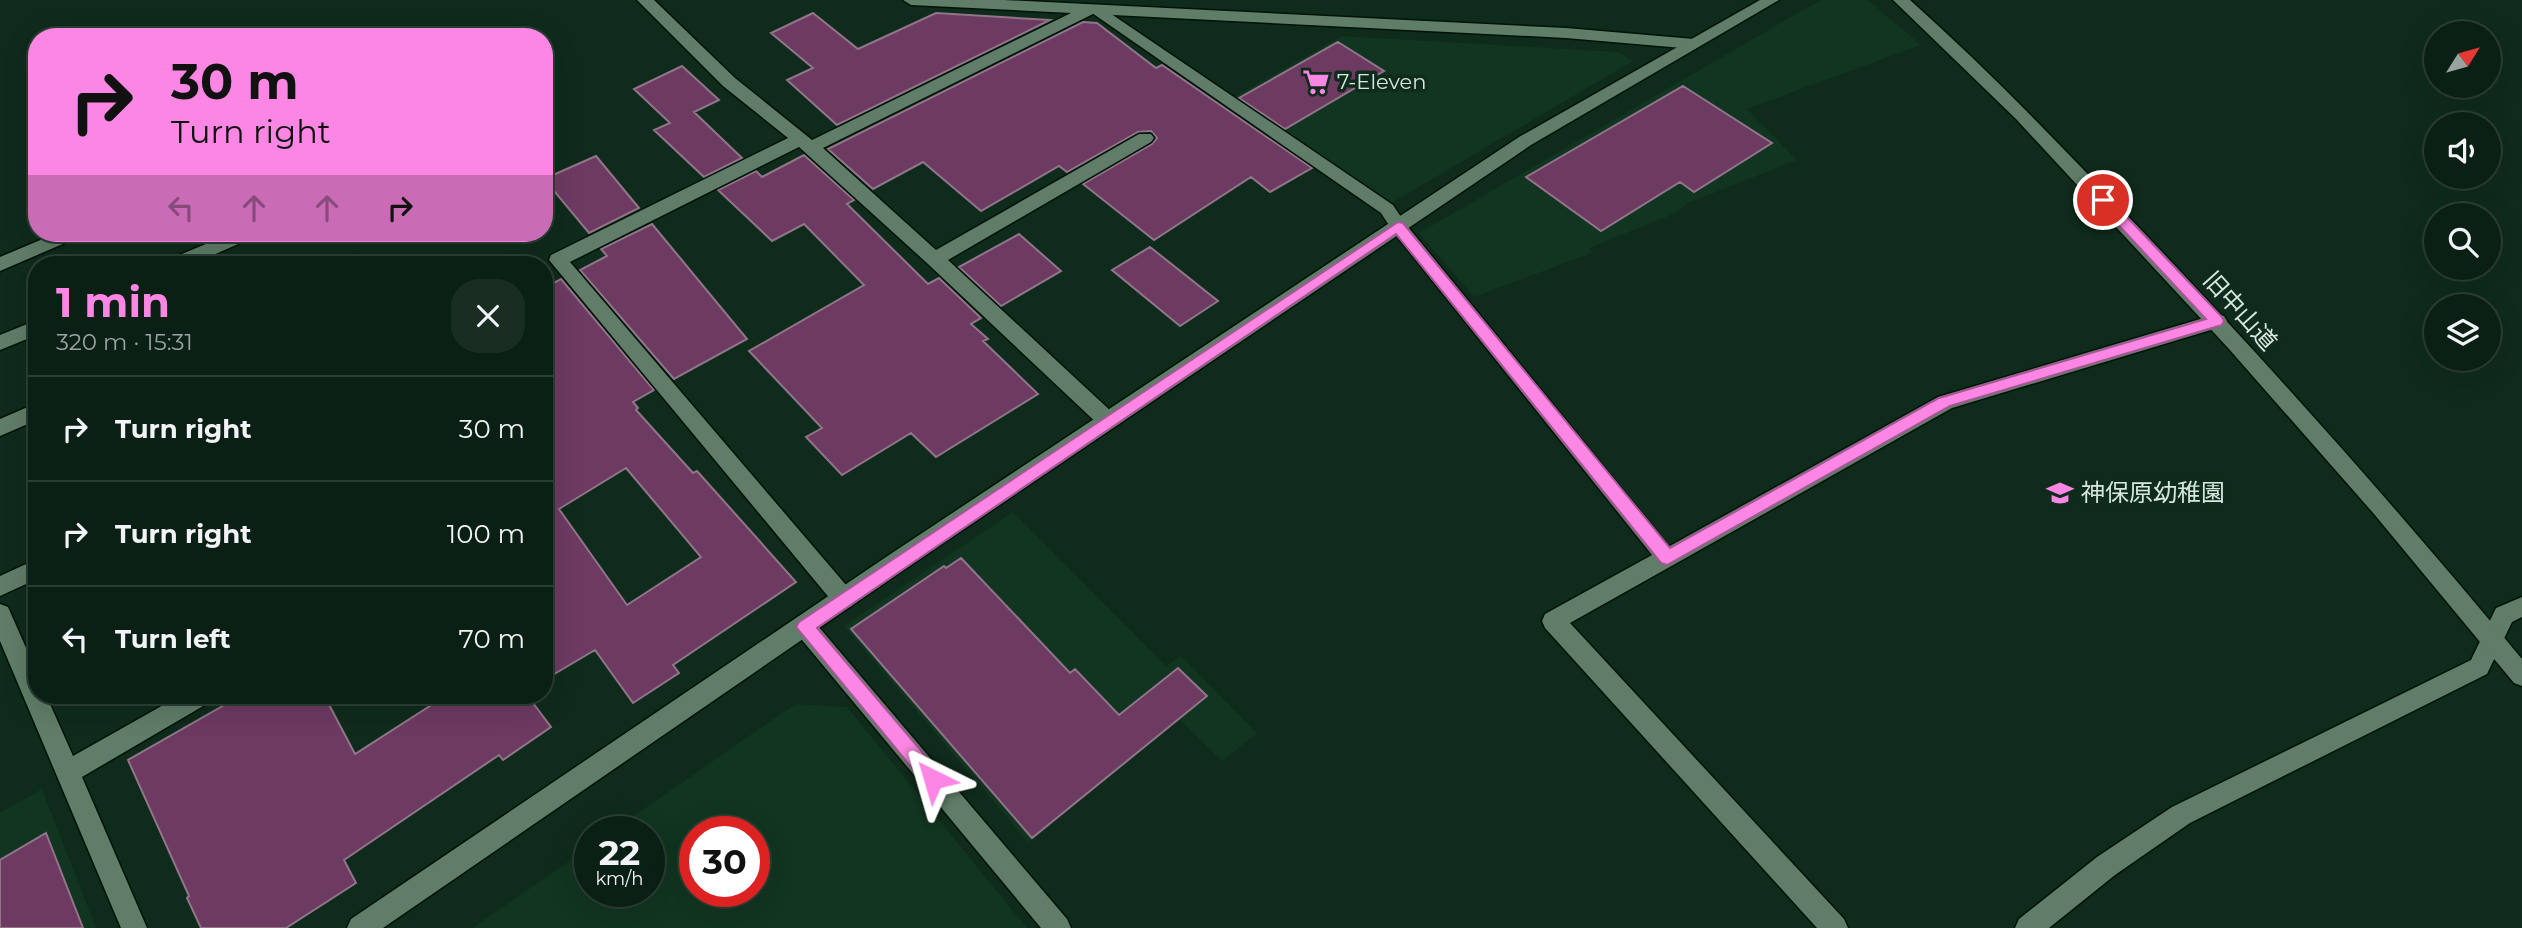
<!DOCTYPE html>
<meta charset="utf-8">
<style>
:root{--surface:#0b2014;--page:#192d22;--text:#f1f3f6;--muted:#9aa3a0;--line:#2b3e34;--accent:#fc86e3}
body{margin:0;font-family:Montserrat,"Noto Sans JP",sans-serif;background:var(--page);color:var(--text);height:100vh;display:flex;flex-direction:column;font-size:26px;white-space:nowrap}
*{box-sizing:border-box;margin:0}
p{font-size:23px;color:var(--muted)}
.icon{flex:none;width:38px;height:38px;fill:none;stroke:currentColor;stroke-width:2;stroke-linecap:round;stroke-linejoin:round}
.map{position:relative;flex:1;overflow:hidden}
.drawer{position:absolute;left:28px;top:256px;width:525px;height:448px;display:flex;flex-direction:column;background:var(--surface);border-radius:28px;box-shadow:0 7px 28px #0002,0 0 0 2px var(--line)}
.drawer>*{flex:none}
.hud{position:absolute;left:28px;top:28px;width:525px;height:214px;border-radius:28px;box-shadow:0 7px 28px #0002,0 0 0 2px var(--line);background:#fc86e3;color:#111;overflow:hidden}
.needle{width:46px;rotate:53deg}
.controls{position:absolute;left:2424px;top:21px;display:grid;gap:14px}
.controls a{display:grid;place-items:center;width:77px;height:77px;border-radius:50%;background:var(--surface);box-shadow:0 7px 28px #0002,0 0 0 2px var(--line);font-size:35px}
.speed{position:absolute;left:574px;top:816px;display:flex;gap:14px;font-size:35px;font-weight:700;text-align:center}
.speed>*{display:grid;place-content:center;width:91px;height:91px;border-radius:50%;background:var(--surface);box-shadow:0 7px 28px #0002,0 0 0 2px var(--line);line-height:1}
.speed small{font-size:18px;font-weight:400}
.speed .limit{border:10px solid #d22;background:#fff;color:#111}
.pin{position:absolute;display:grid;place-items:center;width:60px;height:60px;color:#fff;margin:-30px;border:4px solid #fff;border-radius:50%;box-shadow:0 2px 7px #0007}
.me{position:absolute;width:77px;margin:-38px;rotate:320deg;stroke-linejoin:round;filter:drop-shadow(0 0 5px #0008)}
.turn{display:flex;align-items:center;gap:24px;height:147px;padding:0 28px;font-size:32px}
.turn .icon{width:91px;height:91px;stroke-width:2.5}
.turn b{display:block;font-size:49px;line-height:60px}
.lanes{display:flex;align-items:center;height:66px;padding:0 28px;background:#0003;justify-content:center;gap:35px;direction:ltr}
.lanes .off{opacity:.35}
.round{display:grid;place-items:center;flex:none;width:74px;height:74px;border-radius:28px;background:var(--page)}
.overview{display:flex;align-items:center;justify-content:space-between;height:119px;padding:0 28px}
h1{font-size:42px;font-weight:700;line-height:52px;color:var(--accent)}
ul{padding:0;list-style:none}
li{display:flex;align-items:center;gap:21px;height:105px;padding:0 28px;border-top:2px solid var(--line)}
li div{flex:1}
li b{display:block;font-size:26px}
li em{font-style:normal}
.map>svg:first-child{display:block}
.built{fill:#113521;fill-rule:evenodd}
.building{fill:#6d3a62;stroke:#917589;stroke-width:2;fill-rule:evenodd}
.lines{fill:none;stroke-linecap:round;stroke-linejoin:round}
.lane-casing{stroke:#001306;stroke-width:3}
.street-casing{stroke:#001306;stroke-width:3}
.secondary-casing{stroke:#001306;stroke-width:3}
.lane{fill:#5f7d69;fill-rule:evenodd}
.street{fill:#5f7d69;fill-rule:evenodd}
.secondary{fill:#5f7d69;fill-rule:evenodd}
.route{fill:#fc86e3;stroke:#a45794;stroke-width:2}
.labels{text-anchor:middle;stroke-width:7;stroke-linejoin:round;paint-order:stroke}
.far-poi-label{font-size:21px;fill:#d6e7dc;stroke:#0f2b1b;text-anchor:start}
.street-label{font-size:24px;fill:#d6e7dc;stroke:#0f2b1b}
.poi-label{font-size:24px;fill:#d6e7dc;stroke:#0f2b1b;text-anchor:start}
</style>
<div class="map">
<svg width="2522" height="928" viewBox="0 0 2522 928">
<rect width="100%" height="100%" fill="#0f2b1b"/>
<path class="built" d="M 1820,0 L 1868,0 L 1921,45 L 1747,109 L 1797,160 L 1686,204 L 1676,213 L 1589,248 L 1592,253 L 1474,297 L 1419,233 Z
M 1342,36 L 1619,52 L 1633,61 L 1390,204 L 1234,97 Z
M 1013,512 L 1166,666 L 1181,656 L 1257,733 L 1222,761 L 1180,720 L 1028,842 L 844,626 Z
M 795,704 L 847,707 L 1027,928 L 472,928 L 590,847 L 590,891 L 649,891 L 649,831 L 612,831 ZM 695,831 L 754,831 L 754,891 L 695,891 Z
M 42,789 L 96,928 L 0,928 L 0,813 Z"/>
<path class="building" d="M 813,13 L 858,49 L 936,13 L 1050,20 L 837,125 L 787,80 L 813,68 L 771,33 Z
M 1083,22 L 1097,23 L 1156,68 L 1162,65 L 1312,168 L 1270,192 L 1251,177 L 1154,240 L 1083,184 L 1152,144 L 1157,138 L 1151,131 L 1138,132 L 1067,172 L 1059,166 L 981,211 L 923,162 L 873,189 L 828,149 Z
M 1338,42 L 1384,71 L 1285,129 L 1239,98 Z
M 682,66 L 719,100 L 694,112 L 742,158 L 704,177 L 654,130 L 670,123 L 634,89 Z
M 1683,86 L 1772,143 L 1694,192 L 1680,182 L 1601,231 L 1526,177 Z
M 804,155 L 854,200 L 847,204 L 928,284 L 939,278 L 981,318 L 971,324 L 988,339 L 983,341 L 1038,394 L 936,457 L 911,433 L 842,475 L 806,437 L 822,428 L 749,351 L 864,285 L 804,224 L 772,241 L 718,190 L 756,171 L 762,177 Z
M 596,156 L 639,208 L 589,233 L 544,179 Z
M 652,224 L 747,339 L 674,379 L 580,270 L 607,256 L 601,249 Z
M 1019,234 L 1061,271 L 1001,306 L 959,267 Z
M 1150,247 L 1218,301 L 1180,326 L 1112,270 Z
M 561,279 L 654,390 L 633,402 L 638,408 L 636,410 L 693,473 L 697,471 L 796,582 L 673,665 L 679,673 L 633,703 L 595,650 L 544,680 L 544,288 ZM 626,468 L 701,557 L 627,605 L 559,509 Z
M 961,558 L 1070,673 L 1075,669 L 1119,715 L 1178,668 L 1207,696 L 1032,838 L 851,629 L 944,566 L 946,568 Z
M 242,695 L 324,695 L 355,754 L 447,695 L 527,695 L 551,727 L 503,760 L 499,755 L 344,860 L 356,883 L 286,928 L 201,928 L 187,898 L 189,896 L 128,760 Z
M 46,833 L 83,928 L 0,928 L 0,860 Z"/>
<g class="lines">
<g class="lane-casing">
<path id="lane" d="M 1098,5 L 1393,205 L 1407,226 L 1404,230 L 1392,230 L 1381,213 L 1092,13 L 1090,10 L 1092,7 Z
M 2217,314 L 2224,316 L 2227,321 L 2224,326 L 1952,408 L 1675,564 L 1667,567 L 1659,564 L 1656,558 L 1659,552 L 1938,397 Z"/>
</g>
<g class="street-casing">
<path id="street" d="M 637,0 L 654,0 L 735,78 L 812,140 L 1071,13 L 911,5 L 903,0 L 1004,0 L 1566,28 L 1694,39 L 1702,44 L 1694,49 L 1566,38 L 1093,14 L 823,148 L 936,250 L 1139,134 L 1151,134 L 1154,138 L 1151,142 L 948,260 L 1114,414 L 1117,420 L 1114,426 L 1107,428 L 1100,426 L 928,264 L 799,147 L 570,262 L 852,592 L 855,599 L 852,606 L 844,609 L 836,606 L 549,260 L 551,255 L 788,138 L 723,86 Z
M 1398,220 L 1404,222 L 1678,558 L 1675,564 L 1570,623 L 1844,919 L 1848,928 L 1817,928 L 1545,628 L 1542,621 L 1545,614 L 1652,555 L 1392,230 L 1389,226 L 1392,222 Z
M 57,233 L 82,233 L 79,237 L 0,271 L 0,257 Z
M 232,233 L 257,233 L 254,237 L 193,264 L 168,264 L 170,259 Z
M 355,255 L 362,257 L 363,264 L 342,264 L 344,259 Z
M 37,320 L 37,335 L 0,350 L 0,335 Z
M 37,403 L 37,420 L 0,436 L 0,419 Z
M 37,559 L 37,579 L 0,596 L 0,576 Z
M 2522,597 L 2522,617 L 2512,622 L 2487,674 L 2190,823 L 2115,875 L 2049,928 L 2015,928 L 2019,919 L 2097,857 L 2172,807 L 2471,660 L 2496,608 Z
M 0,604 L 8,607 L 37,673 L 37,695 L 46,695 L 73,756 L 181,695 L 214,695 L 210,702 L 82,777 L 147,928 L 121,928 L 0,641 Z
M 805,617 L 813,620 L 1067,919 L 1071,928 L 1041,928 L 797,634 L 794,627 L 797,620 Z"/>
</g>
<g class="secondary-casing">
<path id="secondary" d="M 1760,0 L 1779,0 L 1531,145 L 902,571 L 383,928 L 347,928 L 351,919 L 886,557 L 1519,137 Z
M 1893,0 L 1910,0 C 1993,74 2070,155 2146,235 C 2276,372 2401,513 2522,659 L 2522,686 L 2514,683 L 2374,514 L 2229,349 L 2016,119 Z"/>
</g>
<use href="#lane" class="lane"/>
<use href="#street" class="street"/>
<use href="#secondary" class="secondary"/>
</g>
<path class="route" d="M 2103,195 L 2108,197 L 2222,317 L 2224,321 L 2222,325 L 1950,406 L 1667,565 L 1661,563 L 1396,234 L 817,628 L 939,772 L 942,779 L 939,785 L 933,787 L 926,785 L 796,627 L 799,622 L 1398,222 L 1403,223 L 1670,548 L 1939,398 L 2206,319 L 2098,203 L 2098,197 Z"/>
<defs>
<g id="supermarket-bare" transform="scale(2.1)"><path d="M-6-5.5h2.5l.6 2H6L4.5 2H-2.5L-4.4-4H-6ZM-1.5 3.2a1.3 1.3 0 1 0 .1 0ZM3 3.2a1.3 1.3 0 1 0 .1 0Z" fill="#fc86e3" stroke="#0f2b1b" stroke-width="2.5" paint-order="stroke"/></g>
<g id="school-bare" transform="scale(2.1)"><path d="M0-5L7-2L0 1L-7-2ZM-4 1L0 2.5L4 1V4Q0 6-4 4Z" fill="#fc86e3" stroke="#0f2b1b" stroke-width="2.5" paint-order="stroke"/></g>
</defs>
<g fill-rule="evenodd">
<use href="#supermarket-bare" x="1316" y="82"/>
<use href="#school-bare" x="2060" y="493"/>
</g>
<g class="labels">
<g class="far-poi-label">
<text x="1337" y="89">7-Eleven</text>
</g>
<g class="street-label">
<text transform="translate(2240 311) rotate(48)" y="8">旧中山道</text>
</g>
<g class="poi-label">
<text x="2081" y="501">神保原幼稚園</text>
</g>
</g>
</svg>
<div class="controls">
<a><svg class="needle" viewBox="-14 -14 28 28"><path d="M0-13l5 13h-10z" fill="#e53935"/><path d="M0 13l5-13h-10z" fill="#9aa3a0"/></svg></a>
<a><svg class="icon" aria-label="sound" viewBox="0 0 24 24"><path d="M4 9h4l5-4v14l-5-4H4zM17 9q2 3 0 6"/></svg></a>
<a><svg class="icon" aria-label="search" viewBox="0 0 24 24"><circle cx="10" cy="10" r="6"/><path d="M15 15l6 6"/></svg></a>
<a><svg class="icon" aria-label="layers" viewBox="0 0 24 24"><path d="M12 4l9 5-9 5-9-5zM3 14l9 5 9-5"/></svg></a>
</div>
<div class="speed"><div>22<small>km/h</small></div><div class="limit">30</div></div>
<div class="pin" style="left:2103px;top:200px;background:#d93025"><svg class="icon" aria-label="arrive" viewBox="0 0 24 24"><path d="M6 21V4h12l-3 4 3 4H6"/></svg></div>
<svg class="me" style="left:933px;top:779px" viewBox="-20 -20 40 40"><path d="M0-17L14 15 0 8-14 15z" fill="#fc86e3" stroke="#fff" stroke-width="4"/></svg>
<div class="hud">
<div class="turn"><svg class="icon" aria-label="right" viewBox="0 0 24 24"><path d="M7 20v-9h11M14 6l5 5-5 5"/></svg><div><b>30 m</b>Turn right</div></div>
<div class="lanes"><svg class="icon off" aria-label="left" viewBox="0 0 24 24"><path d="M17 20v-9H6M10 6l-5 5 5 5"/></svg><svg class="icon off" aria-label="ahead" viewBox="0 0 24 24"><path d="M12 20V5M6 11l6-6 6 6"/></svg><svg class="icon off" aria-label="ahead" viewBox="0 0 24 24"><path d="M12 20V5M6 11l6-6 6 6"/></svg><svg class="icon" aria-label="right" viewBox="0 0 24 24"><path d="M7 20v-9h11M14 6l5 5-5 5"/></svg></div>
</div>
<section class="drawer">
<div class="overview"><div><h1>1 min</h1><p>320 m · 15:31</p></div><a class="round"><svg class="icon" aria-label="close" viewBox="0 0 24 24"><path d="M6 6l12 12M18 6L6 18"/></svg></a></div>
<ul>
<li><svg class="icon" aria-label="right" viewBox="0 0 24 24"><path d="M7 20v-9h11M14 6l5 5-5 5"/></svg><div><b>Turn right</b></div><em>30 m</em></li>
<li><svg class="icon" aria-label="right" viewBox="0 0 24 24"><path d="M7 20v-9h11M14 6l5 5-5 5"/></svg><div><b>Turn right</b></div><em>100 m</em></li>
<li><svg class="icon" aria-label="left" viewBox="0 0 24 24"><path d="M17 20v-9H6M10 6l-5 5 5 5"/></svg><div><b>Turn left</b></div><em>70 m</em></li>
</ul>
</section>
</div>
